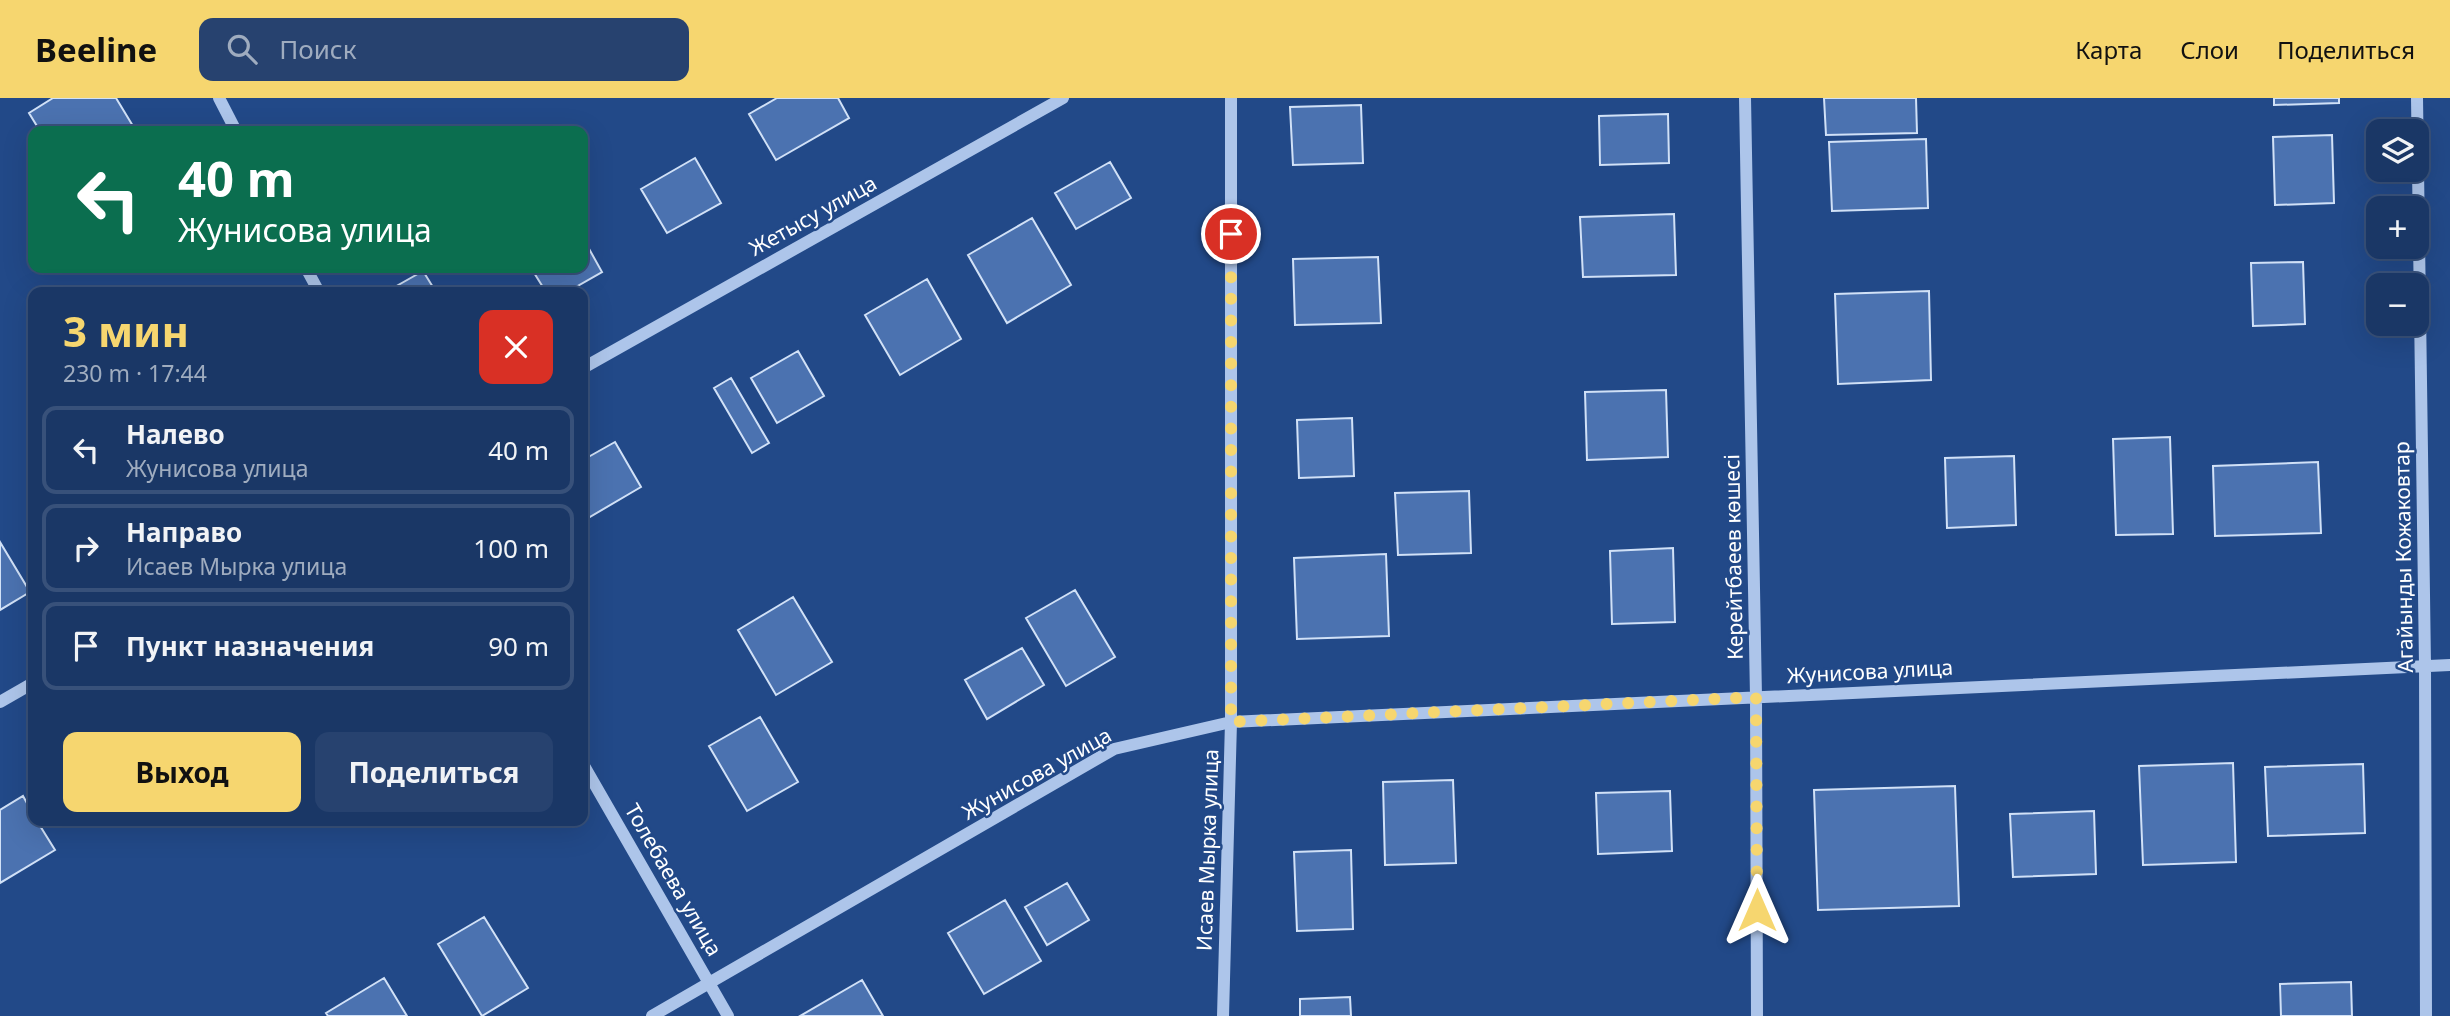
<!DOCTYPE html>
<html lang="ru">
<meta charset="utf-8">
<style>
:root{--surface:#1a3766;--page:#27426f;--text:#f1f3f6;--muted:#9facbf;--line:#38517a;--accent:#f6d66f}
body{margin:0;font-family:"Noto Sans",sans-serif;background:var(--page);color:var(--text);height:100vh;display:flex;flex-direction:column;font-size:26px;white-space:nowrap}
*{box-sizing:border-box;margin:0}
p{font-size:23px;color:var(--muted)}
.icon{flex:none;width:38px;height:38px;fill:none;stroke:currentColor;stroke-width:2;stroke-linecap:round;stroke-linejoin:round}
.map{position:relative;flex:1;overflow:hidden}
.panel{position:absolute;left:28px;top:189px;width:560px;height:539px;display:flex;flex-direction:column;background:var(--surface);border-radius:14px;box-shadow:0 7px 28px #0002,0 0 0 2px var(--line)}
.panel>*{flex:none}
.banner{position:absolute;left:28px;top:28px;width:560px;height:147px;border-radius:14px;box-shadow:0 7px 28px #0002,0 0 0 2px var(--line);background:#0b6e4f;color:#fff;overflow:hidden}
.tools{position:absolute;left:2366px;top:21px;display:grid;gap:14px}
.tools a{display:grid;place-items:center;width:63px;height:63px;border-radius:14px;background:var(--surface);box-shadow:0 7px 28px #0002,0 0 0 2px var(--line);font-size:35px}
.pin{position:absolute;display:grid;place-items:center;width:60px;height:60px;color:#fff;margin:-30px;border:4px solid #fff;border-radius:50%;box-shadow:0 2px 7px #0007}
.me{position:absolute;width:77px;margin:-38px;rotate:0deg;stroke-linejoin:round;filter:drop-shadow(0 0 5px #0008)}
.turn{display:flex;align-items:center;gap:24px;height:147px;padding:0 35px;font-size:32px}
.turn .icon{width:91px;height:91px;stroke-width:2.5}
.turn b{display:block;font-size:49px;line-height:60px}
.round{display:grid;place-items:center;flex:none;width:74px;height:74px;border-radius:14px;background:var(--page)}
.head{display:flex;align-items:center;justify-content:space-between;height:119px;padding:0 35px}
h1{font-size:42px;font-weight:700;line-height:52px;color:var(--accent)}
.action{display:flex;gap:14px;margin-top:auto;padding:14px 35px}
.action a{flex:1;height:80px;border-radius:14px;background:var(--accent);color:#111;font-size:28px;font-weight:700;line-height:80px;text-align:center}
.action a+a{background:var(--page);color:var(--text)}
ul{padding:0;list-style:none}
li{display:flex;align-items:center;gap:21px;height:88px;margin:0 14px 10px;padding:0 21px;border:4px solid var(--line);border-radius:14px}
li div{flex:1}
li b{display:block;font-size:26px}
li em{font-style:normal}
header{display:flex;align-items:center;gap:42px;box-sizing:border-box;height:98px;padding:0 35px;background:var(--accent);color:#111}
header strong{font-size:33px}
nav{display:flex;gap:38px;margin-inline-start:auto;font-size:24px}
.search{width:490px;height:63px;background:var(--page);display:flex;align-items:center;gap:18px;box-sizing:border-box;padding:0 24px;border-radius:14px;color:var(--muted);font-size:26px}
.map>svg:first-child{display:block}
.building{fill:#4b72b0;stroke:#d1e1f7;stroke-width:2}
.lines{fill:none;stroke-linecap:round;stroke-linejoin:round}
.minor{stroke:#adc5ea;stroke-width:12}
.route{stroke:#f6d66f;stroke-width:12;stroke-dasharray:0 21.6}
.labels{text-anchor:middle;stroke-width:5;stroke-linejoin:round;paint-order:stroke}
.street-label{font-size:21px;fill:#fff;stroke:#224988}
</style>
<header>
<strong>Beeline</strong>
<div class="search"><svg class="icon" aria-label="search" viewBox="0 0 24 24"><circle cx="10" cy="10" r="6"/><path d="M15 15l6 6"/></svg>Поиск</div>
<nav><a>Карта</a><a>Слои</a><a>Поделиться</a></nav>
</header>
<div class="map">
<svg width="2450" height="918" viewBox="0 0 2450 918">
<rect width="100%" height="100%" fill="#224988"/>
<path class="building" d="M 53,0 L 116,0 L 136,33 L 40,33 L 29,15 Z
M 777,0 L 838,0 L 849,20 L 776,62 L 749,16 Z
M 1824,0 L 1916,0 L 1917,35 L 1826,37 Z
M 2274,0 L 2339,0 L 2339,5 L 2274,7 Z
M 1361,7 L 1363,65 L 1293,67 L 1290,9 Z
M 1668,16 L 1669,65 L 1600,67 L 1599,18 Z
M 2332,37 L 2334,105 L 2275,107 L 2273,39 Z
M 1926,41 L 1928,110 L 1832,113 L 1829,44 Z
M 695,60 L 721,105 L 667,135 L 641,91 Z
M 1110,64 L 1131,100 L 1076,131 L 1055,95 Z
M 1674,116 L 1676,177 L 1583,179 L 1580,119 Z
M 1032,120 L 1071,187 L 1007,225 L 968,157 Z
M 583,140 L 602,174 L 567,194 L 546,194 L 531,170 L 583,170 Z
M 1378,159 L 1381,225 L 1295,227 L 1293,161 Z
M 2303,164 L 2305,226 L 2253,228 L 2251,165 Z
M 423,173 L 436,194 L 386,194 Z
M 927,181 L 961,241 L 900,277 L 865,217 Z
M 1929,193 L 1931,282 L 1838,286 L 1835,196 Z
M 798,253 L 824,298 L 777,325 L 751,280 Z
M 731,280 L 769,345 L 752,355 L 714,290 Z
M 1666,292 L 1668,359 L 1587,362 L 1585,294 Z
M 1352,320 L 1354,378 L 1299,380 L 1297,322 Z
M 2170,339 L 2173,436 L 2116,437 L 2113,341 Z
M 615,344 L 641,389 L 583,423 L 583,362 Z
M 2014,358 L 2016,427 L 1947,430 L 1945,360 Z
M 2318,364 L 2321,435 L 2215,438 L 2213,368 Z
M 1469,393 L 1471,455 L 1398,457 L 1395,395 Z
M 0,444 L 30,494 L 0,512 Z
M 1673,450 L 1675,524 L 1612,526 L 1610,453 Z
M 1386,456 L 1389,538 L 1297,541 L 1294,460 Z
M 1075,492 L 1115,559 L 1066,588 L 1026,520 Z
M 793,499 L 832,564 L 776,597 L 738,532 Z
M 1022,550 L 1044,587 L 987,621 L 965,582 Z
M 760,619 L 798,684 L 747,713 L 709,648 Z
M 2233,665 L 2236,764 L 2143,767 L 2139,668 Z
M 2363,666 L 2365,735 L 2268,738 L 2265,669 Z
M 1453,682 L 1456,765 L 1385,767 L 1383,684 Z
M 1955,688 L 1959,808 L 1818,812 L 1814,692 Z
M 1670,693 L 1672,753 L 1598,756 L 1596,695 Z
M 23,698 L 33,716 L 33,723 L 37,723 L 55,752 L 0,785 L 0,712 Z
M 2094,713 L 2096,776 L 2013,779 L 2010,716 Z
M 1351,752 L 1353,831 L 1297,833 L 1294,754 Z
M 1067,785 L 1089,822 L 1047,847 L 1025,809 Z
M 1005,802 L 1041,863 L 984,896 L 948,835 Z
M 484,819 L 528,890 L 482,918 L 438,846 Z
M 384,880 L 407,918 L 328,918 L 326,915 Z
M 862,882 L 883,918 L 800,918 Z
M 2351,884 L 2352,918 L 2281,918 L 2280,886 Z
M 1350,899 L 1351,918 L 1300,918 L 1300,901 Z"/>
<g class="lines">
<path class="minor" d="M 219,0 L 236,33
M 1745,0 L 1756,599 L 1757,918
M 2417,0 L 2425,567 L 2426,918
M 306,170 L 319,194
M 583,270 L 1063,0
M 0,604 L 33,585
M 583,666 L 728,918
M 652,918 L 1114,651 L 1231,624 L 2450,567
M 1223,918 L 1231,624 L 1231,0"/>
</g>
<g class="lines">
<path class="route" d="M 1231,136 L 1231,624 L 1756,599 L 1757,812"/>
</g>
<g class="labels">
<g class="street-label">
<text transform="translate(813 118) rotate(-29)" y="7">Жетысу улица</text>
<text transform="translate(1734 459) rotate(-91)" y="7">Керейтбаеев көшесі</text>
<text transform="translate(2404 459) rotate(-91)" y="7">Агайынды Кожаковтар</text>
<text transform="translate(1870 574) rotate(-3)" y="7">Жунисова улица</text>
<text transform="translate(1037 676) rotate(-29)" y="7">Жунисова улица</text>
<text transform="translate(1208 752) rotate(-88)" y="7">Исаев Мырка улица</text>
<text transform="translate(673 782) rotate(60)" y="7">Толебаева улица</text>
</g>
</g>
</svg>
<div class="tools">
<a><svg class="icon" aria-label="layers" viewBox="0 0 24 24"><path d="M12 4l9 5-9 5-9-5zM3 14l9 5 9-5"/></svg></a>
<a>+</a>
<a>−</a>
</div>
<div class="pin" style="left:1231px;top:136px;background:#d93025"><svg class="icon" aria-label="arrive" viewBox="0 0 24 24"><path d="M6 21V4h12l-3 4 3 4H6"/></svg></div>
<svg class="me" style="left:1757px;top:812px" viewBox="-20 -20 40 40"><path d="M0-17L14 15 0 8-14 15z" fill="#f6d66f" stroke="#fff" stroke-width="4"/></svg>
<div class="banner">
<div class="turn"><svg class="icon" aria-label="left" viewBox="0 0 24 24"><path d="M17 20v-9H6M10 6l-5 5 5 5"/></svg><div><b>40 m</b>Жунисова улица</div></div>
</div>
<section class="panel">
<div class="head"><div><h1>3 мин</h1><p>230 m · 17:44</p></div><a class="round" style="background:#d93025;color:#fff"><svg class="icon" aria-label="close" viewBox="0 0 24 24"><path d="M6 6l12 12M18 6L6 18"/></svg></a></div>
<ul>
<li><svg class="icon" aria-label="left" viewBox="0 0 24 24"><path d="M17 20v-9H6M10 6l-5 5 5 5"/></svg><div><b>Налево</b><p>Жунисова улица</p></div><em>40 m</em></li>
<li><svg class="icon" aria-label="right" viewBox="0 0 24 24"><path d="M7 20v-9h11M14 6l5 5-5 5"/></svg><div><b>Направо</b><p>Исаев Мырка улица</p></div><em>100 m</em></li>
<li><svg class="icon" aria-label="arrive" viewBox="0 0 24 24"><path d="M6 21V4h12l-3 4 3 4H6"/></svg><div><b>Пункт назначения</b></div><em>90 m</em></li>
</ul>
<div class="action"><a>Выход</a><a>Поделиться</a></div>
</section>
</div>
